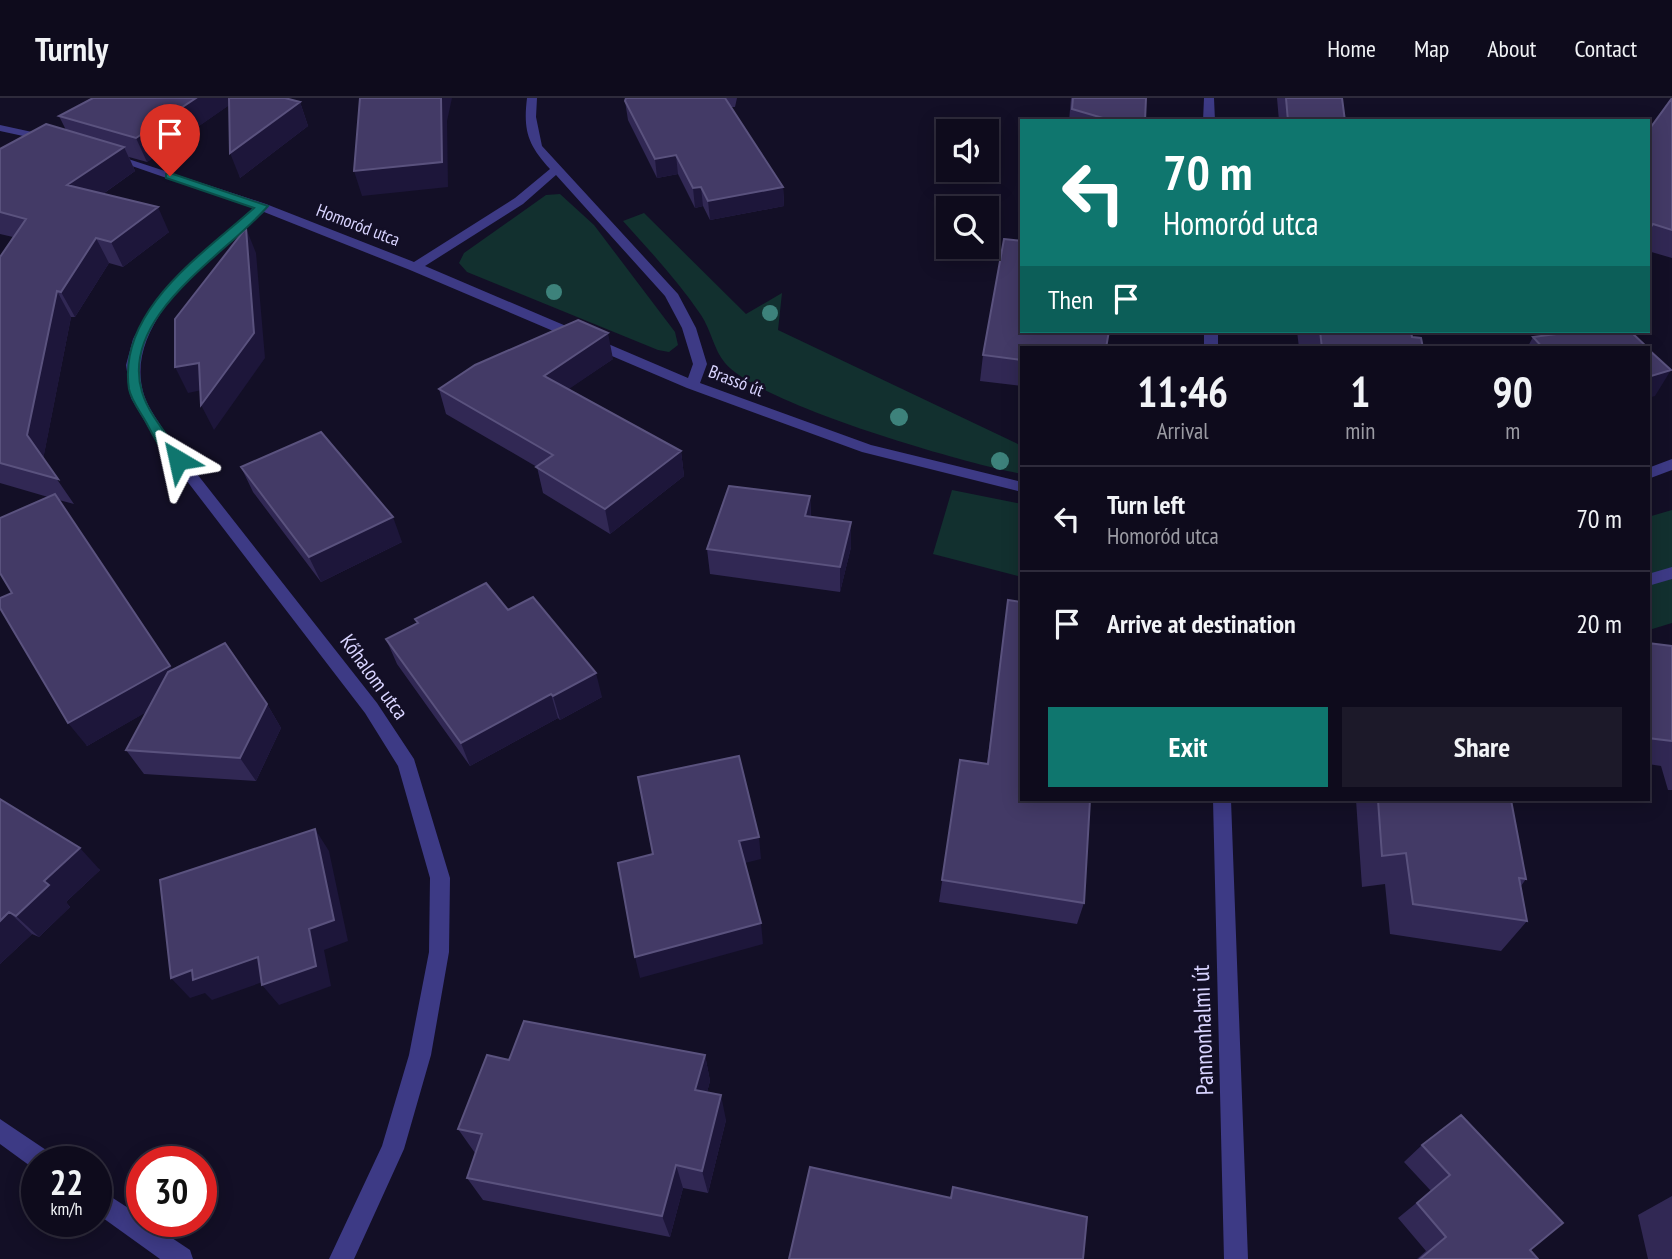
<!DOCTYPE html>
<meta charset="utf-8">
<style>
:root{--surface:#0e0b1c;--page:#1c1929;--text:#f1f3f6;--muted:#9b9ba3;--line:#2e2b3b;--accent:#0f766e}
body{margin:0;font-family:"PT Sans Narrow",sans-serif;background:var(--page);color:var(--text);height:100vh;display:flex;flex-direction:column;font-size:26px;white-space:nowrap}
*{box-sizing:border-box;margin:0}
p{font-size:23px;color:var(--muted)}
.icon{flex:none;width:38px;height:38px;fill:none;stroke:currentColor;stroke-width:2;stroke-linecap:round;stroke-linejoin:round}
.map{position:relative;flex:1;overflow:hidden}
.details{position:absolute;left:1020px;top:248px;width:630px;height:455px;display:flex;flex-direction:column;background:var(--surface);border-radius:0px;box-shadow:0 4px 18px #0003,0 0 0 2px var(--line)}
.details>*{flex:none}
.guide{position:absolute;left:1020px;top:21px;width:630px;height:214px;border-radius:0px;box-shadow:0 4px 18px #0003,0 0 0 2px var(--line);background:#0f766e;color:#fff;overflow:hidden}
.buttons{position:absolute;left:936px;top:21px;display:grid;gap:14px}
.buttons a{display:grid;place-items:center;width:63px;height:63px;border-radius:0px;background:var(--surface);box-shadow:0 4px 18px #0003,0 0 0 2px var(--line);font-size:35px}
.speed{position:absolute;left:21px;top:1048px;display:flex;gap:14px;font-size:35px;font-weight:700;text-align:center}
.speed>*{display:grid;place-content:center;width:91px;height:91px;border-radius:50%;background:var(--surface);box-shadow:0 4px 18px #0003,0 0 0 2px var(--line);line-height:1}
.speed small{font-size:18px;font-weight:400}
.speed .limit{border:10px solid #d22;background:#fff;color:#111}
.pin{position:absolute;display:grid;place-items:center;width:60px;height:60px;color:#fff;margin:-72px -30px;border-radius:50% 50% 50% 0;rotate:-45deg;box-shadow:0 0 7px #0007}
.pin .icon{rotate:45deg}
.me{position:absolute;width:77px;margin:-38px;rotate:324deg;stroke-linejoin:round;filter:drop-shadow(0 0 5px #0008)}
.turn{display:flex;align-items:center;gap:24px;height:147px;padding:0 28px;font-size:32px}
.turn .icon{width:91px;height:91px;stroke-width:2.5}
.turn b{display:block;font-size:49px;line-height:60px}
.then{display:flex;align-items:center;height:66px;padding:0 28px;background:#0003;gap:14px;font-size:26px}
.eta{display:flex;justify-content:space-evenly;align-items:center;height:119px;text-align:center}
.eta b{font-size:42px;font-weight:600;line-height:49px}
.primary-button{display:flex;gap:14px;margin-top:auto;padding:14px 28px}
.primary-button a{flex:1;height:80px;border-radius:0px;background:var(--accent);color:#fff;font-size:28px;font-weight:600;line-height:80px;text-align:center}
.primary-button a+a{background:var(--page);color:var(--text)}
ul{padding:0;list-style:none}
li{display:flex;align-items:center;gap:21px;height:105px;padding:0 28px;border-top:2px solid var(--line)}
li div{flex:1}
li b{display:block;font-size:26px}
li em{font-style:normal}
header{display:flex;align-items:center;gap:42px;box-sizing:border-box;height:98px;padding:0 35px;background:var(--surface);border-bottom:2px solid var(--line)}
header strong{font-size:33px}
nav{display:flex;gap:38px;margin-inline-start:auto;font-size:24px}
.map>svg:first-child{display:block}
.green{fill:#12302f}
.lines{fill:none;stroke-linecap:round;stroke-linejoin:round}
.minor{fill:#3d3a85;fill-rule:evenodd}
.tree{fill:#3d827b}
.wall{fill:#312854}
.shaded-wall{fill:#1d163a}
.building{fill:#433a66;stroke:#5a527e;stroke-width:2}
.route{fill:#0f766e;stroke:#0a4d48;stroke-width:2}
.labels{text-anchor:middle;stroke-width:5;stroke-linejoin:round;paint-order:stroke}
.far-street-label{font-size:18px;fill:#d9d4ff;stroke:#130f26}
.street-label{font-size:21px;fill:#d9d4ff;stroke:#130f26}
.near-street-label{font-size:24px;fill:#d9d4ff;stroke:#130f26}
</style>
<header>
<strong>Turnly</strong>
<nav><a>Home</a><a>Map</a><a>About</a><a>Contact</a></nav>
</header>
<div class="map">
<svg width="1672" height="1161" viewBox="0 0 1672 1161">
<rect width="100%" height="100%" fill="#130f26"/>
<path class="green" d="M 560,96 L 594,127 L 675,234 L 678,247 L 669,254 L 658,252 L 467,174 L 459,165 L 464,155 L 546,97 Z
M 644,115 L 746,216 L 782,195 L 778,232 L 1022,348 L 1022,376 C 963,365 761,307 725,265 C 714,252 711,232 701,217 C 678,183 650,153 623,123 Z
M 952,392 L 1022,406 L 1022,479 L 933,456 Z
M 1672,412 L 1672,525 L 1649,532 L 1648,419 Z"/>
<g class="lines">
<path class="minor" d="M 527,0 L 537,0 L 536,19 L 542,48 L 678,196 L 696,230 L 707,266 L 700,285 L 871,347 L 1022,384 L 1022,394 L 862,354 L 687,290 L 410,172 L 264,114 C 216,154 121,224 144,297 C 149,312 160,325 168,339 L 377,605 L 414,661 L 450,780 L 449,854 L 431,957 L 404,1051 L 354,1161 L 329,1161 L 382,1048 L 409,957 L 429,854 L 430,780 L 398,668 L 365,615 L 157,344 L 131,300 L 126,267 L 133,241 L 147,215 L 169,187 L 253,110 L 106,59 L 116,57 L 266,106 L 414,164 L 515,100 L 550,71 C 528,47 523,33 527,0 ZM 556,77 L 665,198 L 682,230 L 693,266 L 688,280 L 425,168 L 523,106 Z
M 1204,0 L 1214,0 L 1215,23 L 1203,23 Z
M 0,27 L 55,39 L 57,41 L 51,44 L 0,33 Z
M 1204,233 L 1218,233 L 1218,250 L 1204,250 Z
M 1672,361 L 1672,372 L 1648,381 L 1648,370 Z
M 1672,469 L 1672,481 L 1648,488 L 1648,476 Z
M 1213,702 L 1231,702 L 1248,1161 L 1224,1161 Z
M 0,1021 L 52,1056 L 56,1064 L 37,1064 L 37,1073 L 0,1046 Z
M 96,1089 L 142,1119 L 142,1124 L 148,1124 L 190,1152 L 193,1161 L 160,1161 L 96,1115 Z"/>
</g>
<g class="tree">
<circle cx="554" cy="194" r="8"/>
<circle cx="770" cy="215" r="8"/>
<circle cx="899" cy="319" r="9"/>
<circle cx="1000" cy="363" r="9"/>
</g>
<path class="wall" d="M 93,0 L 229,0 L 229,2 L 300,4 L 308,28 L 240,80 L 229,7 L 147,64 L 129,59 L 135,73 L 103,96 L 169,134 L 123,169 L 109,165 L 75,219 L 71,219 L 43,361 L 74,406 L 59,402 L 172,572 L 267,606 L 281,630 L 256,683 L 144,676 L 126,652 L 146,614 L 87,648 L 12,495 L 48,399 L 0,385 L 0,159 L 13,139 L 0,136 L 0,51 L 66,32 L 59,18 Z
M 626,0 L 737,0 L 735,9 L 731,9 L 783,89 L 784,108 L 710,122 L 703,108 L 695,110 L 678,76 L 657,80 L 628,22 L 625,3 Z
M 1071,0 L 1146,0 L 1145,23 L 1069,23 Z
M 1277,0 L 1342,0 L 1345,23 L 1279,23 Z
M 1672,0 L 1672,160 L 1648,153 L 1648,33 Z
M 1297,233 L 1411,233 L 1412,239 L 1423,250 L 1299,250 Z
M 1533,239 L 1648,250 L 1527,250 Z
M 1022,250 L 1022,288 L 980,283 L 983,257 Z
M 613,261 L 568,291 L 681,353 L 684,378 L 610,436 L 543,395 L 537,369 L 446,316 L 439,291 Z
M 241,369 L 402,444 L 321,484 L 253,394 Z
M 810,398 L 811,419 L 851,449 L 840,494 L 710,476 L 707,451 Z
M 1008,502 L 1084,805 L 1077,826 L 939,804 L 960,662 L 987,666 Z
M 508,512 L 602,599 L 560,622 L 558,620 L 470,668 L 397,566 L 386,541 L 417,526 L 415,521 Z
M 1648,545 L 1672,548 L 1672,692 L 1668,692 L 1661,668 L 1648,666 Z
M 0,701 L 100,772 L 66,804 L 70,809 L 39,839 L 32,836 L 0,866 Z
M 1356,702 L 1511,702 L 1526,781 L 1521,788 L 1527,823 L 1501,853 L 1390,836 L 1385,786 L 1362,789 Z
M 705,957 L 710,983 L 707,994 L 726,1022 L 708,1095 L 683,1090 L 670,1139 L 483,1102 L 467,1080 L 475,1055 L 458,1031 L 509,962 Z
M 1422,1047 L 1530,1152 L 1538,1161 L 1417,1161 L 1426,1153 L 1398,1120 L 1431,1093 L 1404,1064 Z
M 1672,1098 L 1672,1161 L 1648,1161 L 1638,1117 Z"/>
<path class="shaded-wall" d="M 196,0 L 229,0 L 231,6 L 147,64 L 136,40 Z
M 441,0 L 452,0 L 447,23 L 448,89 L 362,98 L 354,73 Z
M 300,4 L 308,28 L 240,80 L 230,55 Z
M 124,49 L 135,73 L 80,112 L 67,87 Z
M 676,57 L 678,76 L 657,80 L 655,61 Z
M 701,89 L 703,108 L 695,110 L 693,90 Z
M 783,89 L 784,108 L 710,122 L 708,103 Z
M 158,109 L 169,134 L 123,169 L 111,144 Z
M 246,130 L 256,155 L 265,260 L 214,332 L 201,307 Z
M 96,140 L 109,165 L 75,219 L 61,194 Z
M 57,193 L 71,219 L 43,362 L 27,337 Z
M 608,235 L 613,261 L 550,304 L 544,278 Z
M 199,265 L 211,290 L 188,295 L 175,269 Z
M 1671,272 L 1655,298 L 1648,300 L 1648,279 Z
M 681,353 L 684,378 L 610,436 L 605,411 Z
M 810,398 L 811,424 L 805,418 Z
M 393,419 L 402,444 L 321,484 L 309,459 Z
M 851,424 L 851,449 L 840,494 L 840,469 Z
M 170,568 L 185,592 L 87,648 L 68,625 Z
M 596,575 L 602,599 L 560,622 L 553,598 Z
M 551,596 L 558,620 L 470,668 L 461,645 Z
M 267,606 L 281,630 L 256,683 L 240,660 Z
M 315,731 L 329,753 L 348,843 L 324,852 L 331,888 L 279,907 L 262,887 L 309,831 Z
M 759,739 L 761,761 L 741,766 L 739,743 Z
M 80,750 L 100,772 L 66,804 L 70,809 L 39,839 L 16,818 L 44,783 Z
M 9,814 L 32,836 L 0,866 L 0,823 Z
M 761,825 L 763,846 L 640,880 L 635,859 Z
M 258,859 L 274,880 L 212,902 L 205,895 L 190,900 L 171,880 L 192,872 Z
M 705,957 L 710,983 L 701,1017 L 695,992 Z
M 721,997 L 726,1022 L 708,1095 L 702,1073 Z
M 676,1067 L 683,1090 L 670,1139 L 662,1118 Z"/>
<path class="building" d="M 93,0 L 196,0 L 136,40 L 59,18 Z
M 229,0 L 285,0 L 300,4 L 230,55 Z
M 360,0 L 441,0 L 442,64 L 354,73 Z
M 626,0 L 725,0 L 783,89 L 708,103 L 701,89 L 693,90 L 676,57 L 655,61 L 625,3 Z
M 1073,0 L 1146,0 L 1145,23 L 1113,23 L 1072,11 Z
M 1286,0 L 1342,0 L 1345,23 L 1288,23 Z
M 1672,0 L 1672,132 L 1653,126 L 1648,133 L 1648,33 Z
M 46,26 L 124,49 L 67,87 L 158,109 L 111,144 L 96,140 L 61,194 L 57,193 L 27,337 L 58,381 L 0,365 L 0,159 L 26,121 L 0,114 L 0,51 Z
M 246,130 L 254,235 L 201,307 L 199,265 L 175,269 L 175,221 Z
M 1004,141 L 1022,143 L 1022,233 L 1109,233 L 1106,250 L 1022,250 L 1022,262 L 983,257 Z
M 578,222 L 608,235 L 544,278 L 681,353 L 605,411 L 536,369 L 553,357 L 439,291 L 475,267 Z
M 1320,233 L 1411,233 L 1412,239 L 1421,240 L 1423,250 L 1322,250 Z
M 1580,233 L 1630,233 L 1648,250 L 1543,250 L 1533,239 Z
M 1648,251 L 1671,272 L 1648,279 Z
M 321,334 L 393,419 L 309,459 L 241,369 Z
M 729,388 L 810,398 L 805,418 L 851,424 L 840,469 L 707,451 Z
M 55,396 L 170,568 L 68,625 L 0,510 L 0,500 L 12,495 L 0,475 L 0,420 Z
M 486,485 L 508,512 L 533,499 L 596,575 L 553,598 L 551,596 L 461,645 L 386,541 L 418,525 L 415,521 Z
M 1008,502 L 1022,504 L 1022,702 L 1090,702 L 1084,805 L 942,782 L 960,662 L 988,666 Z
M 225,545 L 267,606 L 240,660 L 126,652 L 168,574 Z
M 1648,545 L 1672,548 L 1672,643 L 1648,640 Z
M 739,658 L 759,739 L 739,743 L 761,825 L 635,859 L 618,765 L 653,756 L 638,679 Z
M 0,701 L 80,750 L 44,783 L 49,787 L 16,818 L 9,814 L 0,823 Z
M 1378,702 L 1511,702 L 1526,781 L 1519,780 L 1527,823 L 1413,806 L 1406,755 L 1382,758 Z
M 315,731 L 334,822 L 309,831 L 316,868 L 262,887 L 258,859 L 193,882 L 192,872 L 171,880 L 160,782 Z
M 524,923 L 705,957 L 695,992 L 721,997 L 702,1073 L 676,1067 L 662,1118 L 467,1080 L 482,1036 L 458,1031 L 487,957 L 509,962 Z
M 1461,1017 L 1563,1125 L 1530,1152 L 1538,1161 L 1420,1161 L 1446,1139 L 1417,1105 L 1450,1077 L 1422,1047 Z
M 810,1069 L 951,1100 L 953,1089 L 1087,1119 L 1083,1161 L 789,1161 Z"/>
<path class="route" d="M 170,75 L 268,108 C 226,157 119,217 142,294 C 149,318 171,341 185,362 L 178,366 C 164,361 153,337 146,324 C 141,315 131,302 129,291 C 117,212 203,156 254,110 L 166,80 L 166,76 Z"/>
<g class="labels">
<g class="far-street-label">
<text transform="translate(358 127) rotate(21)" y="6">Homoród utca</text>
<text transform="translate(736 283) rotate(21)" y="6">Brassó út</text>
</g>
<g class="street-label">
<text transform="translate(374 579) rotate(54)" y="7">Kőhalom utca</text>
</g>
<g class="near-street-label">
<text transform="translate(1203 932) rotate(-92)" y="8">Pannonhalmi út</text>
</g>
</g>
</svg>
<div class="buttons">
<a><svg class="icon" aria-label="sound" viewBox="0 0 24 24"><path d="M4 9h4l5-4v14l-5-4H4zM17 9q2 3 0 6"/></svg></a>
<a><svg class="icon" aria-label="search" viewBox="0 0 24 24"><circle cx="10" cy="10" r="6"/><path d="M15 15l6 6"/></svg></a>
</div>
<div class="speed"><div>22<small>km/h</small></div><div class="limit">30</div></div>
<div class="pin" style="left:170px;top:78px;background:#d93025"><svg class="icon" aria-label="arrive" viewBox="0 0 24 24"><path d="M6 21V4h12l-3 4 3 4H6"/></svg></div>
<svg class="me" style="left:178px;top:362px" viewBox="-20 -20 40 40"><path d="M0-17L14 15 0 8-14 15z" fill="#0f766e" stroke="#fff" stroke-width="4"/></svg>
<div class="guide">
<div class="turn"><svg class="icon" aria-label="left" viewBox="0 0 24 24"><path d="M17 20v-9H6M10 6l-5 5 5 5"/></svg><div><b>70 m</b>Homoród utca</div></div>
<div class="then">Then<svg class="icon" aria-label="arrive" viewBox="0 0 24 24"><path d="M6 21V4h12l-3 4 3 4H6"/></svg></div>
</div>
<section class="details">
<div class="eta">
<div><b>11:46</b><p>Arrival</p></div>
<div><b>1</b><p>min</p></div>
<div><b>90</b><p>m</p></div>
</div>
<ul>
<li><svg class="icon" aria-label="left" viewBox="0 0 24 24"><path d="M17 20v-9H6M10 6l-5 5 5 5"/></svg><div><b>Turn left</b><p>Homoród utca</p></div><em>70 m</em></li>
<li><svg class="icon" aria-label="arrive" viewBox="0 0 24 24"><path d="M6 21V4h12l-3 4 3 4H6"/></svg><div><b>Arrive at destination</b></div><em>20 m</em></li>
</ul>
<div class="primary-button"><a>Exit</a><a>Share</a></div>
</section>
</div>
